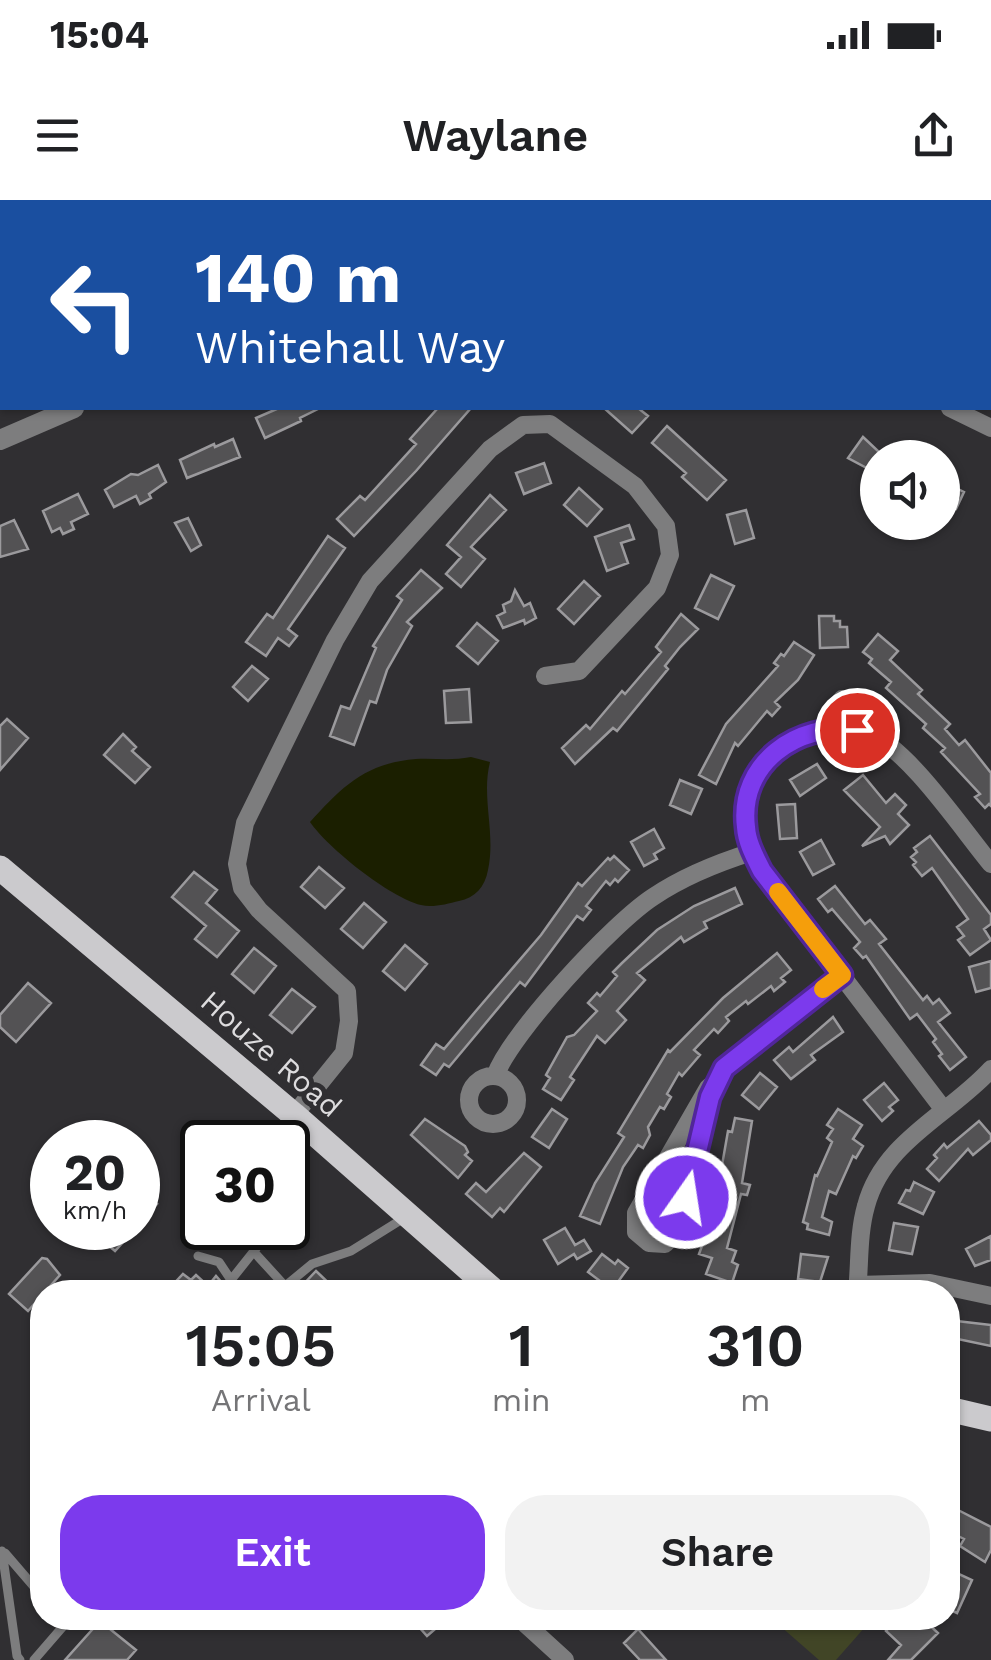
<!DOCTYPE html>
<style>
:root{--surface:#fff;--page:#f2f2f2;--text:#202124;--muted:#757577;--accent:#7c3aed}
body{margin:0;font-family:"Work Sans",sans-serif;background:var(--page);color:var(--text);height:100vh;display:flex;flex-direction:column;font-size:38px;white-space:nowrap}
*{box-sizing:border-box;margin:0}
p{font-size:32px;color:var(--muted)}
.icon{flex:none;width:55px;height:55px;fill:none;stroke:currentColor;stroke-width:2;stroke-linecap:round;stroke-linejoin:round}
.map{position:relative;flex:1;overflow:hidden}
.drawer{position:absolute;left:30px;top:1080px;width:930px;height:350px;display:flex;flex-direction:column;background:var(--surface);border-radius:40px;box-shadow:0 2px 8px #0004}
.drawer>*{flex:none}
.guide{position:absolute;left:0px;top:0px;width:992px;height:210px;box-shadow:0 2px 8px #0004;background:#1a4fa0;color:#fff;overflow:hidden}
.controls{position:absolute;left:860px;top:240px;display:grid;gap:20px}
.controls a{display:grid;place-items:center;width:100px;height:100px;border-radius:50%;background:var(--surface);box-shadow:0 2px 8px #0004;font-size:50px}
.speed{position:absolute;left:30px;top:920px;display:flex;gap:20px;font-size:50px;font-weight:700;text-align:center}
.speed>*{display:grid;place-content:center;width:130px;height:130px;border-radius:50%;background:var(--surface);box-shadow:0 2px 8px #0004;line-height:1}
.speed small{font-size:25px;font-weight:400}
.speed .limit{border:5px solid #111;border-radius:15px;background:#fff;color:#111}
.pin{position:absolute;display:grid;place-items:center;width:85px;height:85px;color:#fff;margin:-42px;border:5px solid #fff;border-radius:50%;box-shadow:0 2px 10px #0007}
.me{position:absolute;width:110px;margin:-55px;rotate:13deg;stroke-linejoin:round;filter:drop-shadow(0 0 8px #0008)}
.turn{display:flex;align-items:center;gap:35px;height:210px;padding:0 30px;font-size:45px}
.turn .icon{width:130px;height:130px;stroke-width:2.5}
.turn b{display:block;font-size:70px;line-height:85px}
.eta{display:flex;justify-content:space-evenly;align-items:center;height:170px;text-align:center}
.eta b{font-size:60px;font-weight:600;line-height:70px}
.cta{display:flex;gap:20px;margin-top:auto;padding:20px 30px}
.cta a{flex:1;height:115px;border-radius:40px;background:var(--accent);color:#fff;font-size:40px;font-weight:600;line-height:115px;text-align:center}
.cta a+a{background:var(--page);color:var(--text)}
.status{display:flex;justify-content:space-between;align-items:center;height:70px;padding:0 50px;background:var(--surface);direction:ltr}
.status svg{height:28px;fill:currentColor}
header{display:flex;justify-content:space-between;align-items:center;height:130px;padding:0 30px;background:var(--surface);font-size:45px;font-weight:600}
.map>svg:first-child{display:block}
.green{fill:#414526}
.water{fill:#1b1f00}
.building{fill:#535254;stroke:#9b9a9d;stroke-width:2.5}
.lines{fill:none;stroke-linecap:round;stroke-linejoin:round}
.service{stroke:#7d7d7e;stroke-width:9}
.minor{stroke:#7d7d7e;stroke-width:18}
.tertiary{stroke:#7d7d7e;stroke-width:20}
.primary{stroke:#cbcacd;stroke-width:25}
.route-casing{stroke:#51269a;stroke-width:25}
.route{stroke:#7c3aed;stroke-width:18}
.slow{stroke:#f59e0b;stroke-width:18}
.labels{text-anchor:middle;stroke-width:10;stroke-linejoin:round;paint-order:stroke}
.street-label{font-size:30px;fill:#dddcde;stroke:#302f32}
</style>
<div class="status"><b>15:04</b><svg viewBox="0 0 49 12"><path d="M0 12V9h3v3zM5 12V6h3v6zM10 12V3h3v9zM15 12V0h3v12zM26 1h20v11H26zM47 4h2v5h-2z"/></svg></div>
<header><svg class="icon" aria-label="menu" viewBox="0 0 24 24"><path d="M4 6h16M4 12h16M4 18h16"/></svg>Waylane<svg class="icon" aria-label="share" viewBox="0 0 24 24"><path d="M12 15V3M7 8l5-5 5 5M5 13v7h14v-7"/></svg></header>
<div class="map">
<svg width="991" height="1460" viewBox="0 0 991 1460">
<rect width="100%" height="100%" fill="#302f32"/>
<path class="green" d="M 771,1418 L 873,1418 L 836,1460 L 819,1460 Z"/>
<path class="water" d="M 471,557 L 490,562 C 481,598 496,633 488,670 C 485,687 475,698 459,701 C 447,704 432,708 421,705 C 389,697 328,648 310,622 C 342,587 365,563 416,559 C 435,558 451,561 471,557 Z"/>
<path class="building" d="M 279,208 L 320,208 L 300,218 L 301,221 L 265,238 L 256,218 Z
M 438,208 L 471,208 L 416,271 L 354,336 L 337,319 L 360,296 L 365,300 L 416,244 L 410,239 Z
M 604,208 L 638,208 L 648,216 L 632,233 Z
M 667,226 L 726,280 L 707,300 L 682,277 L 686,273 L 652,243 Z
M 863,237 L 878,251 L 878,274 L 848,258 Z
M 233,239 L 240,257 L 187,278 L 180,260 L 214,244 L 215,247 Z
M 544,263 L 551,283 L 524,294 L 516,273 Z
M 158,265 L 166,282 L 149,294 L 151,298 L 140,304 L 136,296 L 114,307 L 105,290 L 131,274 L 138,275 Z
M 942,281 L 964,292 L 956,309 L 942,303 Z
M 579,288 L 602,309 L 587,326 L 564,305 Z
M 78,294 L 88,314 L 71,322 L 74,329 L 63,334 L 60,328 L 52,332 L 43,311 Z
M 490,295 L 506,310 L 471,347 L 485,359 L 461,387 L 446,374 L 461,357 L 447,345 Z
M 746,310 L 754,338 L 735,344 L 727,315 Z
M 188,318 L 201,345 L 191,351 L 175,323 Z
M 14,320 L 28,349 L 0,357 L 0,326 Z
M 629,325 L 634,339 L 621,343 L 628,363 L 607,371 L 595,337 Z
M 328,336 L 345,348 L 288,429 L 297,436 L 289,446 L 278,438 L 266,456 L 246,442 L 267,414 L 273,418 Z
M 421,370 L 442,388 L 407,422 L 412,426 L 387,470 L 376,503 L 370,501 L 354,545 L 330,536 L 341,506 L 350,509 L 376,448 L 373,446 L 402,400 L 397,396 Z
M 711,375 L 734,386 L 718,419 L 695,408 Z
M 584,381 L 600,396 L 574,424 L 558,409 Z
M 515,390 L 524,406 L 530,403 L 536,418 L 525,424 L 524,420 L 503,428 L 497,416 L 505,412 L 503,405 L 511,401 Z
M 681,414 L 698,429 L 680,447 L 665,466 L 668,469 L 617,531 L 613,528 L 575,564 L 562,548 L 586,525 L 590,529 L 622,491 L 625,494 L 661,452 L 656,447 Z
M 819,416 L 834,416 L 834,421 L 840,421 L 840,427 L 847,427 L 848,447 L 820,448 Z
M 477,423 L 498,441 L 478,464 L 457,446 Z
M 878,434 L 898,451 L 890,460 L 922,490 L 918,494 L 950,524 L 945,529 L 959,545 L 965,540 L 991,573 L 991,606 L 989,604 L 985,608 L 975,597 L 980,594 L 941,552 L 945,548 L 923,528 L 926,524 L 886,488 L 891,482 L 869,463 L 872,459 L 863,452 Z
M 794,442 L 814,455 L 798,480 L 775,502 L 780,507 L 772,516 L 767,511 L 738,546 L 735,543 L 716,584 L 699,575 L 726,524 L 778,466 L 774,463 L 781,454 L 784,456 Z
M 252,466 L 268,479 L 248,501 L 233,487 Z
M 469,489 L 471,522 L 446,523 L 444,491 Z
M 7,519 L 28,538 L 0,570 L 0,526 Z
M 123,534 L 136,547 L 132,551 L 150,567 L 135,583 L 104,555 Z
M 817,564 L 826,578 L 800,596 L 790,580 Z
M 863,575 L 886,603 L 895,594 L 906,605 L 898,614 L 909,625 L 890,644 L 885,636 L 862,646 L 880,627 L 844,590 Z
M 680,580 L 702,589 L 691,614 L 670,605 Z
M 795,604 L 797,638 L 780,639 L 777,605 Z
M 654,629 L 664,648 L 654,654 L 657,659 L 644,666 L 631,642 Z
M 930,636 L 991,715 L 991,724 L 984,729 L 991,740 L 970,755 L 958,740 L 964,736 L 957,727 L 968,719 L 932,668 L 922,676 L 913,665 L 916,662 L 911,657 L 917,652 L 914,648 Z
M 821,640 L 834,664 L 813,675 L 800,652 Z
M 614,656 L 629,670 L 618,682 L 615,679 L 610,685 L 606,681 L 586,706 L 591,710 L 583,720 L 577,716 L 525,786 L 520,782 L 449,867 L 444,864 L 436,875 L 421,865 L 436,844 L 444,849 L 475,812 L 541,735 L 578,683 L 582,686 L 608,658 L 610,660 Z
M 319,667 L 344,688 L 325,708 L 301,687 Z
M 194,672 L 217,690 L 206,703 L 239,731 L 217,757 L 195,739 L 206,726 L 172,697 Z
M 835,686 L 865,724 L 870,720 L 886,739 L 879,744 L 923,800 L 927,796 L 933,804 L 939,799 L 950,813 L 938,822 L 966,857 L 950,870 L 939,856 L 942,854 L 933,842 L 936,839 L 917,814 L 910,819 L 866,756 L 863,758 L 854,748 L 860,742 L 832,709 L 828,712 L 818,699 Z
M 735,688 L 742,704 L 704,722 L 707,728 L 684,742 L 681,737 L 637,773 L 645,780 L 617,811 L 626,820 L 605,843 L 597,836 L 570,877 L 574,880 L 561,900 L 543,889 L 550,878 L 546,875 L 567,837 L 574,835 L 597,811 L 588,803 L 597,793 L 600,796 L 617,776 L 613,772 L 622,763 L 657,730 L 694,706 Z
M 364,703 L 386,722 L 363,748 L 341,729 Z
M 405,745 L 427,764 L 405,790 L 383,771 Z
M 254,748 L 276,766 L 254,793 L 232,774 Z
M 777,753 L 791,770 L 781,778 L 785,782 L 774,791 L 771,786 L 748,804 L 746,801 L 726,817 L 729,821 L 718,833 L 714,829 L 694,850 L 700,855 L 682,876 L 679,873 L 667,894 L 671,897 L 664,909 L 660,907 L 648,927 L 650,935 L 643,948 L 638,945 L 623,967 L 600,1024 L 580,1016 L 595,983 L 624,937 L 618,933 L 668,850 L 670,852 L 723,798 Z
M 991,761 L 991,788 L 976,792 L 969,767 Z
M 28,783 L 51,803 L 16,842 L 0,827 L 0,815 Z
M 292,789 L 315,807 L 292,833 L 270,815 Z
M 833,817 L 843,832 L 811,855 L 815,860 L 791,879 L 774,860 L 789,847 L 793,852 Z
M 760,873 L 777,887 L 759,909 L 742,895 Z
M 884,883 L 898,900 L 889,907 L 893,911 L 882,921 L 864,900 Z
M 552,909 L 567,919 L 549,948 L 532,937 Z
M 838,909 L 862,925 L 853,939 L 863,946 L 856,958 L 853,956 L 836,994 L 829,991 L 822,1017 L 832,1022 L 829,1035 L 807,1029 L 808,1024 L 803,1022 L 815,975 L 817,976 L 832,942 L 827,938 L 833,929 L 827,925 Z
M 735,918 L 752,921 L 742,983 L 750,985 L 747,995 L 741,994 L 727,1048 L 736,1051 L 732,1062 L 738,1065 L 732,1083 L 706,1074 L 712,1058 L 699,1054 L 708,1030 L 705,1029 L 709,1010 L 714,1011 L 728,931 L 732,932 Z
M 425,919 L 465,946 L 468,952 L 465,955 L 472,961 L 458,978 L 411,935 Z
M 979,921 L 991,935 L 991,940 L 973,955 L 968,949 L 939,981 L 927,969 L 937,958 L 934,955 L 944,944 L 947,948 Z
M 524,953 L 541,967 L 504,1012 L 500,1008 L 492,1017 L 466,994 L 476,983 L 486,992 Z
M 138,981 L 154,996 L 151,999 L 157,1004 L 138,1026 Z
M 914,982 L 934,992 L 923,1014 L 899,1003 L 906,990 L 910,991 Z
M 894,1023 L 918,1027 L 912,1054 L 889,1050 Z
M 77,1028 L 136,1028 L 115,1051 L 96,1035 L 91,1040 Z
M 565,1028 L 575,1045 L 584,1040 L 591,1051 L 577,1059 L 574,1054 L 558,1064 L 544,1040 Z
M 991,1036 L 991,1060 L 975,1066 L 966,1049 Z
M 602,1054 L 615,1064 L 618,1060 L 628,1068 L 612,1090 L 588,1072 Z
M 801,1054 L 828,1057 L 820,1082 L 798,1079 Z
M 42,1058 L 47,1059 L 60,1075 L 28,1111 L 9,1094 Z
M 316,1071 L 338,1092 L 306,1092 L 301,1087 Z
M 183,1074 L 191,1080 L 196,1075 L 208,1086 L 216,1076 L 230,1092 L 166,1092 Z
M 948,1120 L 991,1125 L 991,1146 L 948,1137 Z
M 958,1310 L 991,1327 L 991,1350 L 985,1362 L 960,1346 L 964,1339 L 948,1331 Z
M 948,1369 L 972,1380 L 957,1413 L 948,1409 Z
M 411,1418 L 448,1418 L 427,1436 Z
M 898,1418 L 905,1418 L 911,1424 L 922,1418 L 938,1433 L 911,1460 L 888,1460 L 901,1445 L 886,1431 Z
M 100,1421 L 136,1450 L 127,1460 L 65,1460 Z
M 638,1429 L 666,1460 L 640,1460 L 624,1443 Z"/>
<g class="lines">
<path class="service" d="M 254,1052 L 285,1086
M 198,1056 L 219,1062 L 239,1092
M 231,1080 L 266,1036
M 278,1092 L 312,1064 L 351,1051 L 404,1018
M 2,1351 L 17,1456 L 20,1460
M 5,1353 L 42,1396
M 34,1460 L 66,1423 L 61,1418"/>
<path class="minor" d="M 793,0 L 794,2
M 950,208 L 991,228
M 841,528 L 842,499
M 495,876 C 512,832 613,723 653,697 C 684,676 717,663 752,652
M469 900a24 24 0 1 1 48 0a24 24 0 1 1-48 0Z
M 716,881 L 678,1031 L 665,1044 L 649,1043 L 636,1032 L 636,1013 L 708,888 Z
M 716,881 L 736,856 L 842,775
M 944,910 L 762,671 C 755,657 747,643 746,627 C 737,561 809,510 870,534 C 909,550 962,629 991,664
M 294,915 L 344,853 L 349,821 L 347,791 L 259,710 L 242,688 L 237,664 L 245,623 L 335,440 L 370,381 L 490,249 L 523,225 L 550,224 L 635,286 L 666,326 L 670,355 L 657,388 L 579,471 L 545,476
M 857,1085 L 930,1083 L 991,1096
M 857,1092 C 860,1064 858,1034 866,1006 C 883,941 949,915 991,869
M 519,1418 L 565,1460"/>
<path class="tertiary" d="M 534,2 L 539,0
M 0,240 L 74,208"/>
<path class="primary" d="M 0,668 L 294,915 L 495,1092
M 948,1209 L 991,1219"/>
</g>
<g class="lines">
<g class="route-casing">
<path id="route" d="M 686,998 L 710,897 L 724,868 L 842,775 L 762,671 C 755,657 747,643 746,627 C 738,563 798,522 857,530"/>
</g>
<use href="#route" class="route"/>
<path class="slow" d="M 778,692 L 842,775 L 823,789"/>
</g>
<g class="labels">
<g class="street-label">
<text transform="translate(271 854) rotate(41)" y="10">Houze Road</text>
</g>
</g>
</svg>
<div class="controls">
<a><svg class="icon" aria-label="sound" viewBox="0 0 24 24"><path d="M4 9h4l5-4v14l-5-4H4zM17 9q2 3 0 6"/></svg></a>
</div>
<div class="speed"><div>20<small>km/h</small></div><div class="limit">30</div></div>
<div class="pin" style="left:857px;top:530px;background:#d93025"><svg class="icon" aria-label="arrive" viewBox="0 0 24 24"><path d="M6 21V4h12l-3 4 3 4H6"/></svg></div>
<svg class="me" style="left:686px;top:998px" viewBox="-20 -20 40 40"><circle r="17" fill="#7c3aed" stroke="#fff" stroke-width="3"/><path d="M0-11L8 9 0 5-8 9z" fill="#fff"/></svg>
<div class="guide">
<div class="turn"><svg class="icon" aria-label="left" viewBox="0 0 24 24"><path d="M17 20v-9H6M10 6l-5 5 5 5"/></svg><div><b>140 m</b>Whitehall Way</div></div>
</div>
<section class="drawer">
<div class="eta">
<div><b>15:05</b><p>Arrival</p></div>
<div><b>1</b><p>min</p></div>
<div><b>310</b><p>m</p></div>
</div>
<div class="cta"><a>Exit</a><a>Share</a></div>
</section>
</div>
